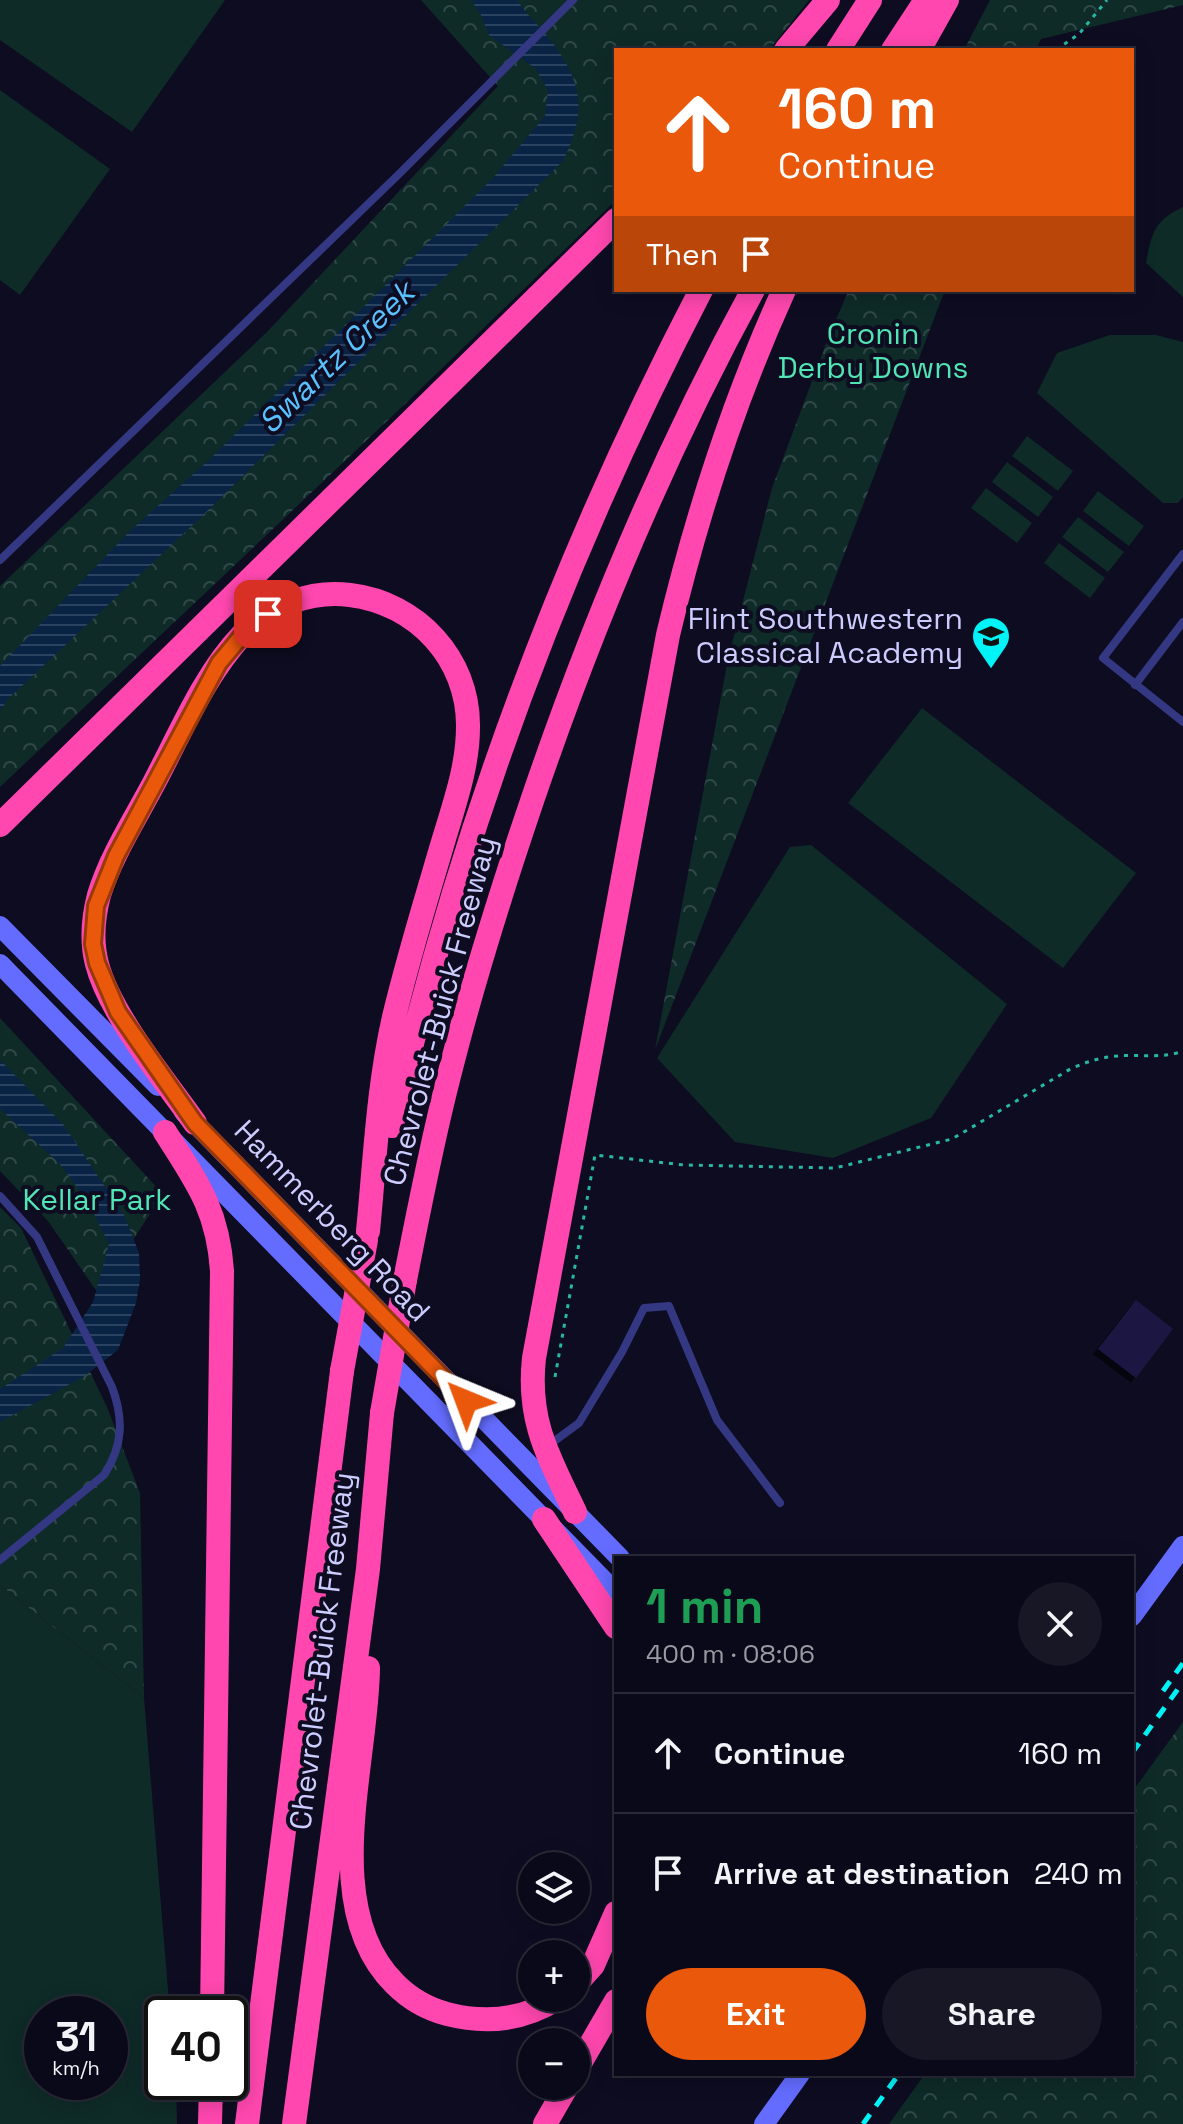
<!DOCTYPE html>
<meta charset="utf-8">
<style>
:root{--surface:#0a0919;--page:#181726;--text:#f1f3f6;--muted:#999aa2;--line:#2a2a38;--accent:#ea580c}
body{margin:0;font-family:"Space Grotesk",sans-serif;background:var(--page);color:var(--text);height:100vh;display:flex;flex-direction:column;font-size:30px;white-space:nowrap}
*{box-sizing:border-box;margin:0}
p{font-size:26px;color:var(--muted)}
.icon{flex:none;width:44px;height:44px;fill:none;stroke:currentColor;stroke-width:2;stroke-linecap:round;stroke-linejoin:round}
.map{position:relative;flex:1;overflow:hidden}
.details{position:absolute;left:614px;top:1556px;width:520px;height:520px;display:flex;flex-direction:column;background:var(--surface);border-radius:0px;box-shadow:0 4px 20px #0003,0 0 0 2px var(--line)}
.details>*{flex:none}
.hud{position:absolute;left:614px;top:48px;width:520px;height:244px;border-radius:0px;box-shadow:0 4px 20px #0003,0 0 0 2px var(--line);background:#ea580c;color:#fff;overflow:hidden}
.controls{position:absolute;left:518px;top:1852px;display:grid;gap:16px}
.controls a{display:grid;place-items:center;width:72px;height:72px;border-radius:50%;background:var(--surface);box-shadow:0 4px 20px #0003,0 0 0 2px var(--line);font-size:40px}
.speed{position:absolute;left:24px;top:1996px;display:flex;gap:16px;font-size:40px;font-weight:700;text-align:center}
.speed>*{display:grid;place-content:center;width:104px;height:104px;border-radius:50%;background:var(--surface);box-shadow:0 4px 20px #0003,0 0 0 2px var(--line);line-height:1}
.speed small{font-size:20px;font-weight:400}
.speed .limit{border:4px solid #111;border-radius:12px;background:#fff;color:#111}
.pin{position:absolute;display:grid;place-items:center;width:68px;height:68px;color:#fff;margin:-34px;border-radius:16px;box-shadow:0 4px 12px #0006}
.me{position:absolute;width:88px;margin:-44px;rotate:316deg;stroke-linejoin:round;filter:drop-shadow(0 0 6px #0008)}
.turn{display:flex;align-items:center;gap:28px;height:168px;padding:0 32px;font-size:36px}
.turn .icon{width:104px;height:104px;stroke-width:2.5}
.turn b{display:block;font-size:56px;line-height:68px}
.then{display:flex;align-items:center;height:76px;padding:0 32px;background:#0003;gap:16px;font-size:30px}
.round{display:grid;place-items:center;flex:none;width:84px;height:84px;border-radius:42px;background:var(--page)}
.summary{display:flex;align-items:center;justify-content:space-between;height:136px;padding:0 32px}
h1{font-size:48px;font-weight:600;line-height:60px;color:#1e9e55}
.cta{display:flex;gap:16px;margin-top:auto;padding:16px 32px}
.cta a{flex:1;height:92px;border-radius:48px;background:var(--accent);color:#fff;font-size:32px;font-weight:600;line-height:92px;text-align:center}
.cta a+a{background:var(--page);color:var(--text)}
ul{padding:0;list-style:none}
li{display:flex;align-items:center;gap:24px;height:120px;padding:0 32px;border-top:2px solid var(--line)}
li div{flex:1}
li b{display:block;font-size:30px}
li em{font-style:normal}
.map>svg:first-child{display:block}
.grass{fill:#0e2b28;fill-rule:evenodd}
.forest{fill:url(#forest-crowns)}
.water{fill:url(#water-rules)}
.building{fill:#1c1743;filter:url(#shadow)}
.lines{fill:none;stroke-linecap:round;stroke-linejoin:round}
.path{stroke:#27b8a3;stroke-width:3;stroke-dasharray:4 6;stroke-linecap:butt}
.lane{stroke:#343883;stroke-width:8}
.secondary{stroke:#636cff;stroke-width:20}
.highway{stroke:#ff47af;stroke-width:24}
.rail{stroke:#00f3f7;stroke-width:5;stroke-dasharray:12 10;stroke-linecap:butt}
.highway-bridge{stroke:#ff47af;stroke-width:24}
.route-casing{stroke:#983908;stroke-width:20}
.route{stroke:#ea580c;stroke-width:14}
.labels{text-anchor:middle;stroke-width:8;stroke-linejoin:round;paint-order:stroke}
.park-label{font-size:30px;fill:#51e5b4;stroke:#0e0c21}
.poi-label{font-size:30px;fill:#cdccff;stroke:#0e0c21;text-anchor:end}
.street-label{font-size:30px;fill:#cdccff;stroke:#0e0c21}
.water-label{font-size:32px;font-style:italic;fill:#5ac1ff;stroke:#0e0c21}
</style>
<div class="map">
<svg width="1183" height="2124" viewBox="0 0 1183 2124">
<defs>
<pattern id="forest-crowns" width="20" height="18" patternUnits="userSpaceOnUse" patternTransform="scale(2)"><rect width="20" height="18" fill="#0e2b28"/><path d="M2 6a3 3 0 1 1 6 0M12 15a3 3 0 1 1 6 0" fill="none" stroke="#304948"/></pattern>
<pattern id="water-rules" width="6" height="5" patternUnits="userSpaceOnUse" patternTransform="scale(2)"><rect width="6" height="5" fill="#082344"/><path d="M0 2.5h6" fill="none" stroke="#2b4260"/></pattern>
<filter id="shadow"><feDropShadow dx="-5" dy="5" stdDeviation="0" flood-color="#0009"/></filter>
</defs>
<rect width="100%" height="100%" fill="#0e0c21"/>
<path class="grass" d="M 0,0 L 225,0 L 132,132 L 0,40 Z
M 0,90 L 110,169 L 20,295 L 0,280 Z
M 1183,207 L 1183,297 L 1146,263 C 1152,232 1154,221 1183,207 Z
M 1110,335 L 1156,335 L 1183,342 L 1183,497 L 1178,503 L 1163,503 L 1037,393 L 1057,353 Z
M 1027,436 L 1073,471 L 1058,491 L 1012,456 Z
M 1007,462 L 1053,497 L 1038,517 L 992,482 Z
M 986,488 L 1032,523 L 1017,543 L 971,508 Z
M 1098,491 L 1144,526 L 1129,546 L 1083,511 Z
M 1078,517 L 1124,552 L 1108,572 L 1062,537 Z
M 1059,543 L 1105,578 L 1090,598 L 1044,563 Z
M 922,708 L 1136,873 L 1063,968 L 848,803 Z
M 811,845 L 1007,1004 L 931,1118 L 833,1158 L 735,1142 L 657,1058 L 790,847 Z
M 0,1585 L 144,1698 L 170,2014 L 162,2014 L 162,2082 L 176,2082 L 177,2124 L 0,2124 ZM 42,2014 L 110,2014 L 110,2082 L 42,2082 Z"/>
<path class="forest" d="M 421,0 L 809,0 L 769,50 L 616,50 L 616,200 L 405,404 L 0,787 L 0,586 L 267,332 L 498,86 Z
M 990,0 L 1183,0 L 1183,5 L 1041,39 L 1036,50 L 964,50 Z
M 849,290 L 945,290 L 655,1050 L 728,659 L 772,488 L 830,333 Z
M 0,1018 L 163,1194 L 98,1293 L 48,1221 L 0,1171 Z
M 0,1207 L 21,1228 L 107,1407 L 140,1493 L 144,1698 L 0,1585 Z
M 1183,1722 L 1183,2124 L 889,2124 L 925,2074 L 1132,2074 L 1132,1792 Z"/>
<path class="water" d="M 471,0 L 517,0 C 529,18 545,31 557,49 C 585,89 584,118 563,161 L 198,520 L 8,699 L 0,711 L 0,666 L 131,530 L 209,460 L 492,179 L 545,116 L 548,90 L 535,68 L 489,35 L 481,15 Z
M 0,1060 L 63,1124 L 124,1215 L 139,1253 L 140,1280 L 136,1303 L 118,1350 L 83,1377 L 0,1422 L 0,1389 L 63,1348 L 93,1302 L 109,1244 L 88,1202 L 59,1163 L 0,1109 Z"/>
<path class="building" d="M 1136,1300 L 1173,1329 L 1136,1378 L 1098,1349 Z"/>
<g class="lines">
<path class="path" d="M 1056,50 L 1079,34 L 1107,0
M 555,1377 L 595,1155 L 684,1165 L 835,1168 L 952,1139 L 1072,1068 C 1087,1062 1101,1057 1117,1056 C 1139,1054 1163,1059 1183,1051"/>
<path class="lane" d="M 1183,554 L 1103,658 L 1183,722
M 0,560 L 398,175 L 573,0
M 1135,685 L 1183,622
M 0,1196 L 37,1237 L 112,1387 C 124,1419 123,1446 104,1475 L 0,1560
M 549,1445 L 579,1423 L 622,1352 L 644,1308 L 669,1306 L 717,1420 L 780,1503"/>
<path class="secondary" d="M 0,926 L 158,1086
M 0,964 L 616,1593
M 184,1112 L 620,1558
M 1132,1616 L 1183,1546
M 764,2124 L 800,2074"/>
<path class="highway" d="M 786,50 L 828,0
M 838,50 L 870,0
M 893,50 L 926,0
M 919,50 L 947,0
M 0,825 L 616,220
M 195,1123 C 164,1079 110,1014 97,964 C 91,941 93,918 99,895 C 111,856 135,819 154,783 C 181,732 204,675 243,634 C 270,605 312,590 350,595 C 417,603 469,659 468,727 C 468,767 454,805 443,842 C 426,900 408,958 394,1017 C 378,1087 375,1160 368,1231
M 392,1126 C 459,832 562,557 701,290
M 165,1132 C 197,1182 218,1210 222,1271 L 212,2014
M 405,1280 C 417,1219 429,1157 444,1096 C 468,997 499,898 532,801 C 592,625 664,453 753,290
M 575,1512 C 549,1457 527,1422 534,1358 L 668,635 C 696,517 734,400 784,290
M 544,1519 L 616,1627
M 368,1668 C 367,1764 318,1908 395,1984 C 409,1998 428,2009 447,2014 C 486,2024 524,2020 558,1998
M 576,1984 L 593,1965 L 616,1913
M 576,2070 L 616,2001
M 210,2124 L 211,2082
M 247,2124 L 342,1371
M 294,2124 L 368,1569 L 382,1413
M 545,2124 L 567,2086"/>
<path class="rail" d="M 1163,1691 L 1183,1663
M 1132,1753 L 1183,1682
M 863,2124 L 899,2074"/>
<path class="highway-bridge" d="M 342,1371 L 366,1240
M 382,1413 L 405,1280"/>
</g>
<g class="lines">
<g class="route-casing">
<path id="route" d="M 268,614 L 249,627 L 219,663 L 116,856 L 96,906 L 93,944 L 97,963 L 118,1012 L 195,1123 L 466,1401"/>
</g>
<use href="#route" class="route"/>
</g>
<defs>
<g id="school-pin" transform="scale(2)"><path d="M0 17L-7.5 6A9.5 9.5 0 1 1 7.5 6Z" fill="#00f3f7" stroke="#0e0c21"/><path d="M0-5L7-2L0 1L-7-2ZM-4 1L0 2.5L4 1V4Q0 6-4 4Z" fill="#111"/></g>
</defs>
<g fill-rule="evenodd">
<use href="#school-pin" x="991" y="636"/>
</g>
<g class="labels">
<g class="park-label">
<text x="873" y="344">Cronin<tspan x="873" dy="34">Derby Downs</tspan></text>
<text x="97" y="1210">Kellar Park</text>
</g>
<g class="poi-label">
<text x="963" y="629">Flint Southwestern<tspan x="963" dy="34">Classical Academy</tspan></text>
</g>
<g class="street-label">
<text transform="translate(440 1011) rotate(-75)" y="10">Chevrolet-Buick Freeway</text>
<text transform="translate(332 1221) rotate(46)" y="10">Hammerberg Road</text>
<text transform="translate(322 1651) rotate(-83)" y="10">Chevrolet-Buick Freeway</text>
</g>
<g class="water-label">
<text transform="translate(336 357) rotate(-44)" y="11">Swartz Creek</text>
</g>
</g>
</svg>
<div class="controls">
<a><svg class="icon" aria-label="layers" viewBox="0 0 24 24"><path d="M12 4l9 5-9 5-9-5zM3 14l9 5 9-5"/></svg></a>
<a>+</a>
<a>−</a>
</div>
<div class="speed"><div>31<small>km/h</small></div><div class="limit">40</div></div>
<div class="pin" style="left:268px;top:614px;background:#d93025"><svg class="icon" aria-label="arrive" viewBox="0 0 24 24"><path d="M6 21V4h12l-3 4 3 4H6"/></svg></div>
<svg class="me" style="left:466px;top:1401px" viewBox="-20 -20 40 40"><path d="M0-17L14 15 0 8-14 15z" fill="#ea580c" stroke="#fff" stroke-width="4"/></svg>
<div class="hud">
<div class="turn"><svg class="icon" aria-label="ahead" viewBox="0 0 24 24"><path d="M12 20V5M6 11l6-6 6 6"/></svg><div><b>160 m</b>Continue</div></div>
<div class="then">Then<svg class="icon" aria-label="arrive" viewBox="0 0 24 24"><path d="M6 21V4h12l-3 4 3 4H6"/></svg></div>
</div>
<section class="details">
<div class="summary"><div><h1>1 min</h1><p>400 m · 08:06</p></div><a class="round"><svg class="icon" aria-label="close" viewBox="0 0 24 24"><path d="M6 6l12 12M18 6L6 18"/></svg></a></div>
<ul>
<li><svg class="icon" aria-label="ahead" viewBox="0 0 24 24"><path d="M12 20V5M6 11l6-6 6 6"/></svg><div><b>Continue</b></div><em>160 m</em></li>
<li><svg class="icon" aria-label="arrive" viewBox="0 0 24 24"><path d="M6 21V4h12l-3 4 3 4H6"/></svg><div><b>Arrive at destination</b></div><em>240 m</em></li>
</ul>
<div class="cta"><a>Exit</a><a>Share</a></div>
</section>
</div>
